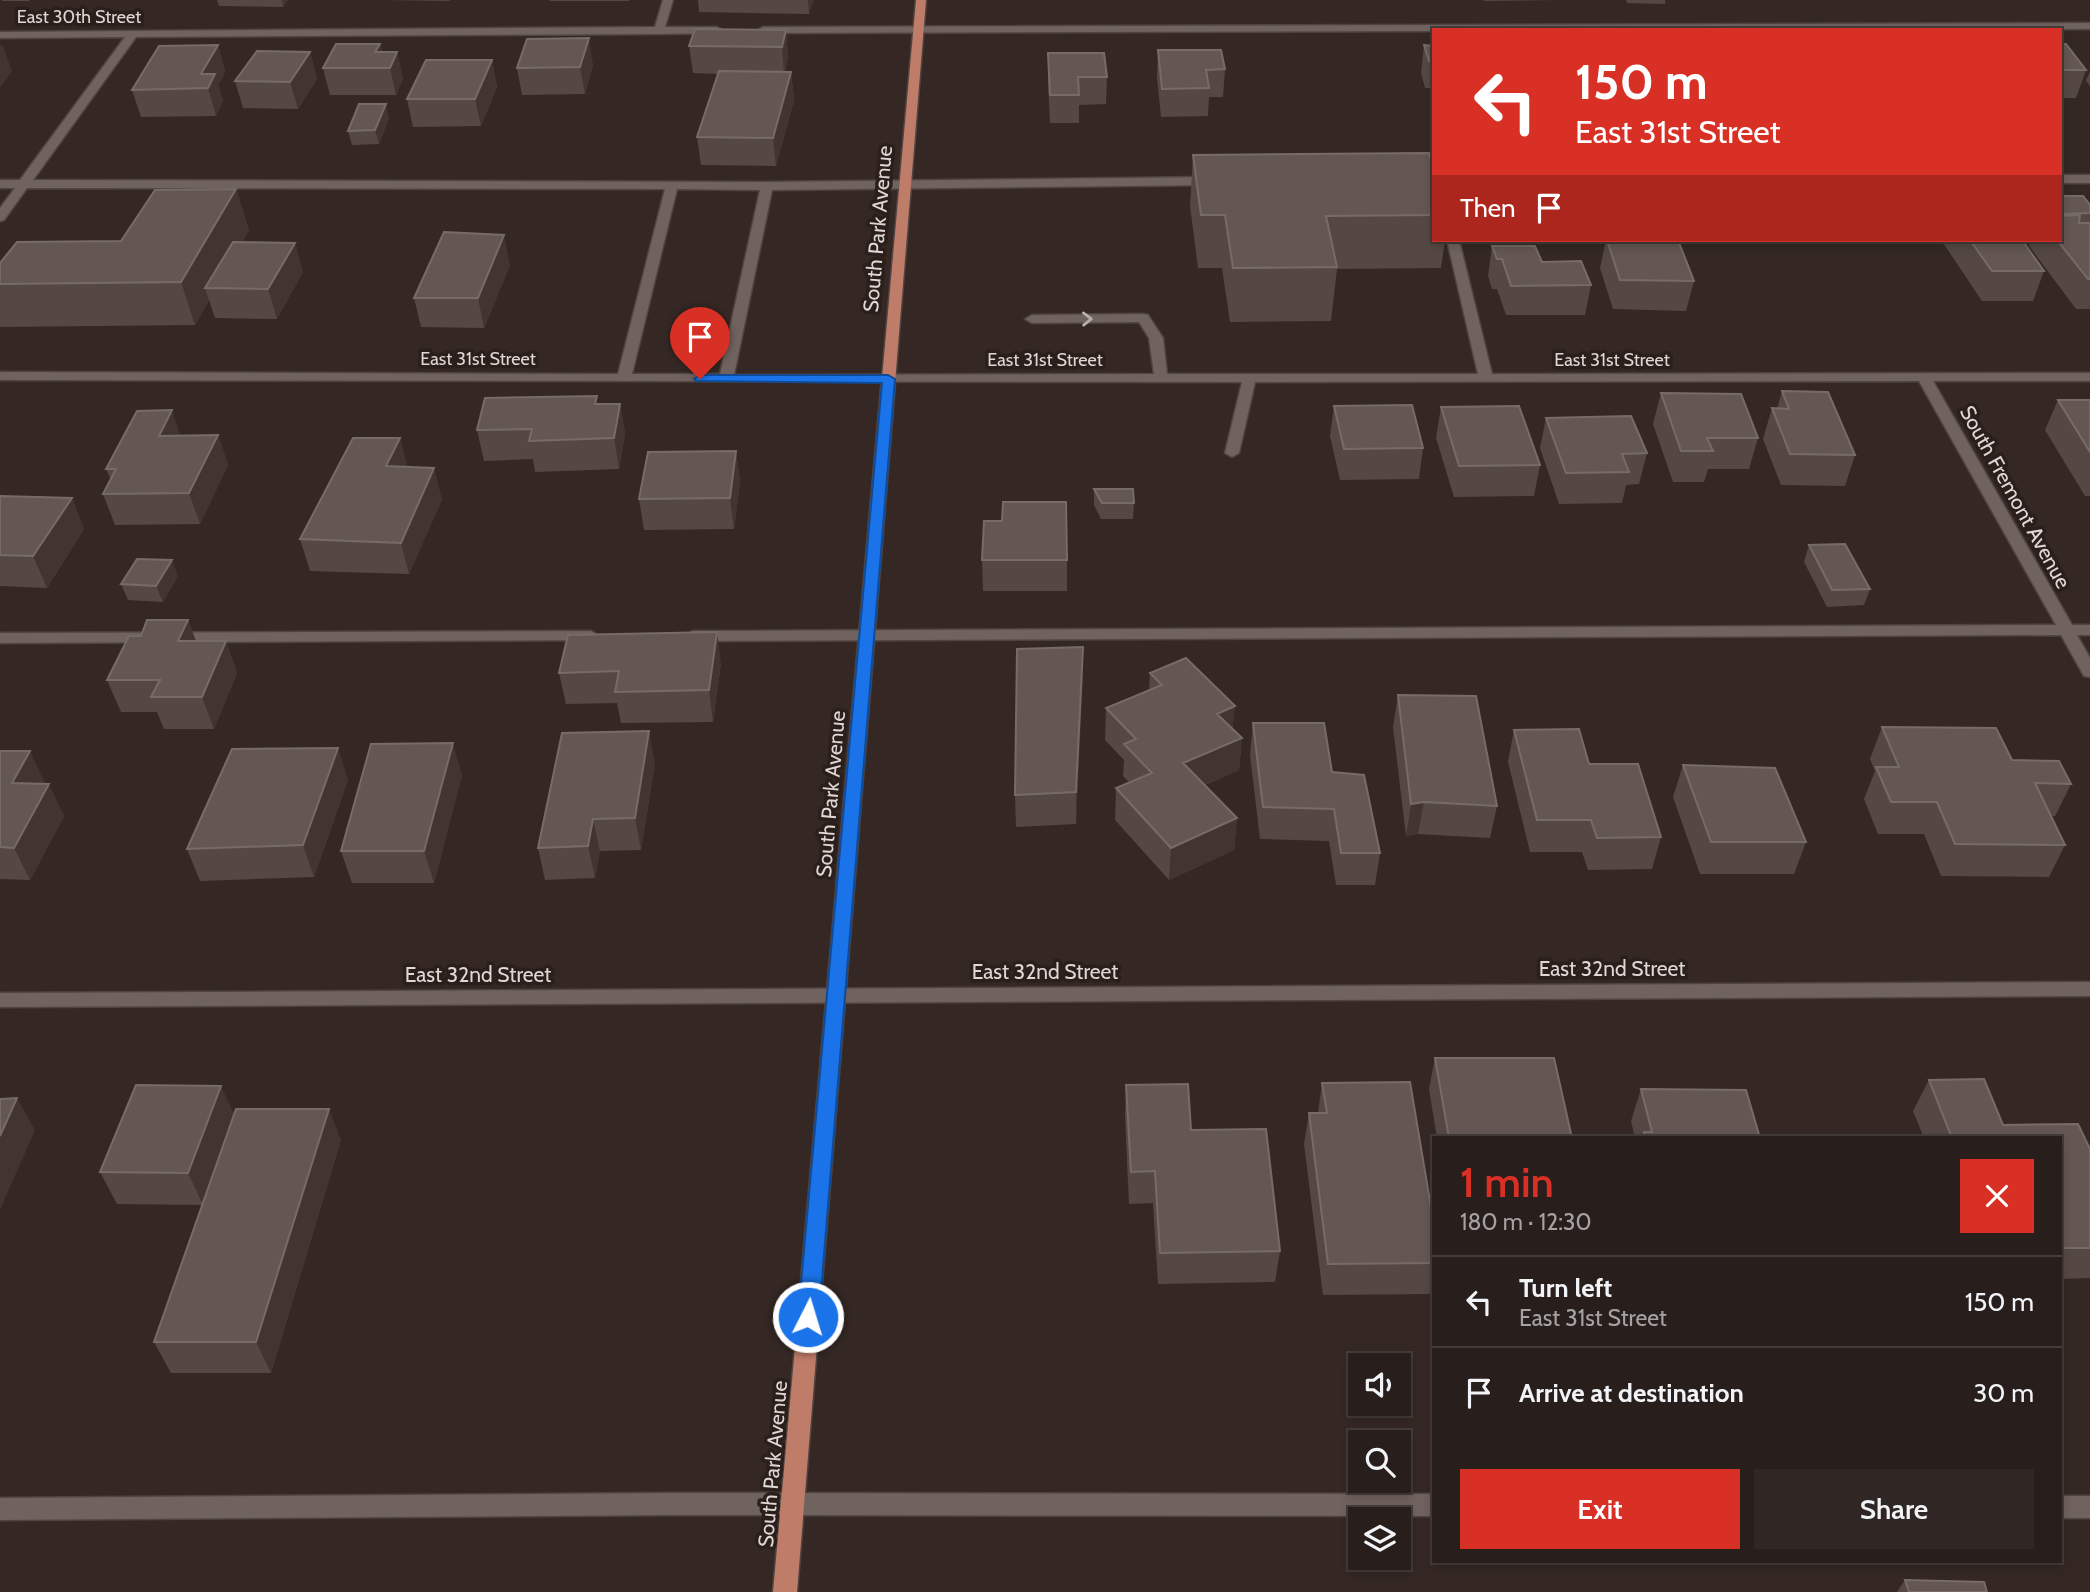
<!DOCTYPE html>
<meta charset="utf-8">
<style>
:root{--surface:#281e1b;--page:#302724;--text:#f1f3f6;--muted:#a5a2a3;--line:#443c3a;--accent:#d93025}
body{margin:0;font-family:Cabin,sans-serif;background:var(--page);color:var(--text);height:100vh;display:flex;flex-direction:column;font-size:26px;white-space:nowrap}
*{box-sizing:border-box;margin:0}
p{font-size:23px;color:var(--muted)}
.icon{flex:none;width:38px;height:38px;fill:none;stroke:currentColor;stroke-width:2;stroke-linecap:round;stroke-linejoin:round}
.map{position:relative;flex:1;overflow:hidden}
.side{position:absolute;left:1432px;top:1136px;width:630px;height:427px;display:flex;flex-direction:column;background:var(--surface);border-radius:0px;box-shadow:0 4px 10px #0003,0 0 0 2px var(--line)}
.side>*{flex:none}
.top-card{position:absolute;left:1432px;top:28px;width:630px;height:214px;border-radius:0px;box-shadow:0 4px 10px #0003,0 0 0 2px var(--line);background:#d93025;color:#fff;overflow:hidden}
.tools{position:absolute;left:1348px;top:1353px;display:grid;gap:14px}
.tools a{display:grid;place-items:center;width:63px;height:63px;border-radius:0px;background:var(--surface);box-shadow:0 4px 10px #0003,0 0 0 2px var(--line);font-size:35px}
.pin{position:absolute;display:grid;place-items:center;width:60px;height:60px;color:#fff;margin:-72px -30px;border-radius:50% 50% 50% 0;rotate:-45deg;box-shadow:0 0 7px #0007}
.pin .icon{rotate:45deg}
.me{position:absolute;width:77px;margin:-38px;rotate:5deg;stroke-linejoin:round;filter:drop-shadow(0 0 5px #0008)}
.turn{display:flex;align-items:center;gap:24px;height:147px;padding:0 28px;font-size:32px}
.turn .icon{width:91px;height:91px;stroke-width:2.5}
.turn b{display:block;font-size:49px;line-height:60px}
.then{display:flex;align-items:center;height:66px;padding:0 28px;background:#0003;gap:14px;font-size:26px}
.round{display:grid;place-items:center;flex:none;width:74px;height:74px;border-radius:0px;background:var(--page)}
.overview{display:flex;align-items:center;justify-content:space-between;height:119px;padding:0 28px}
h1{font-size:42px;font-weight:600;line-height:52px;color:var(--accent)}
.action{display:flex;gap:14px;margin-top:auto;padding:14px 28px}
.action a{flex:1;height:80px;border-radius:0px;background:var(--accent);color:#fff;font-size:28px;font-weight:600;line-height:80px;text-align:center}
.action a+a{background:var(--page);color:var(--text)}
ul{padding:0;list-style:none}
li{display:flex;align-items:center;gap:21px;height:91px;padding:0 28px;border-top:2px solid var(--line)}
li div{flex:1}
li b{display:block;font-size:26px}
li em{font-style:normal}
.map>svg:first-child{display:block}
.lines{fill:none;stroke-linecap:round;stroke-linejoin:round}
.minor-casing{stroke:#4f4441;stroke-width:3}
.major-casing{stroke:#4f4441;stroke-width:3}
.minor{fill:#70625e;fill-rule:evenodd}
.major{fill:#bf7c68;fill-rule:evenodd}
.wall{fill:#554844}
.shaded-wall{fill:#423531}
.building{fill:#645753;stroke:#776b68;stroke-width:2}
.oneway{stroke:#b8aeab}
.route{fill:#1a73e8;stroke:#114b97;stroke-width:2}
.labels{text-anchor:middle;stroke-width:7;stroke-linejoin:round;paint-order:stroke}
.far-street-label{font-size:18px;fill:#dfd7d4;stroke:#2a1f1b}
.street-label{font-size:21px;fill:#dfd7d4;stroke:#2a1f1b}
</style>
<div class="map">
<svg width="2090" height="1592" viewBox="0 0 2090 1592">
<rect width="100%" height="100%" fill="#352824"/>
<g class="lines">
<g class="minor-casing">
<path id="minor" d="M 663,0 L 673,0 L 665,27 L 717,27 L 722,30 L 717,33 L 659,34 L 136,37 L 33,180 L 767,182 L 1213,177 L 1219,181 L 1213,185 L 772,190 L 734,375 L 1154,374 L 1149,338 L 1139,322 L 1032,323 L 1025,319 L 1032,315 L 1143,314 L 1148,315 L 1163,338 L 1167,374 L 1478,374 L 1447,240 L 1459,240 L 1492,374 L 2090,373 L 2090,381 L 1933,381 L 2072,625 L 2090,625 L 2090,635 L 2077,635 L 2090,658 L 2090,677 L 2084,676 L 2061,635 L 693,641 L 685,636 L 693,631 L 2056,625 L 1919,381 L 1255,382 L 1239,453 L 1232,457 L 1225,453 L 1242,382 L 0,380 L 0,372 L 618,374 L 665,189 L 27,188 L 4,220 L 0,221 L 0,208 L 15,188 L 0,188 L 0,180 L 20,180 L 125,37 L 0,38 L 0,32 L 655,27 ZM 677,189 L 760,190 L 720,374 L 632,374 Z
M 2090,23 L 2090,29 L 763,33 L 758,30 L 763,27 Z
M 2060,175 L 2090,175 L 2090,183 L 2060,183 Z
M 591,631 L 599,636 L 597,640 L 0,643 L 0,633 Z
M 2090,982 L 2090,996 L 0,1007 L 0,993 Z
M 670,1493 L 1433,1494 L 1433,1516 L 670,1515 L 0,1520 L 0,1498 Z
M 2060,1496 L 2090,1496 L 2090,1518 L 2060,1518 Z"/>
</g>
<g class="major-casing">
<path id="major" d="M 916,0 L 926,0 L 797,1592 L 773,1592 Z"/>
</g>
<use href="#minor" class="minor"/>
<use href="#major" class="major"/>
</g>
<path class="wall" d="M 2,0 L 30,0 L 29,1 L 2,1 Z
M 217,0 L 288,0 L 283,7 L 219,6 Z
M 383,0 L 450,0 L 449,1 Z
M 549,0 L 629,0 L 629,1 L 550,1 Z
M 698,0 L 813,0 L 809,14 L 699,12 Z
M 1483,0 L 1557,0 L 1484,1 Z
M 1626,0 L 1665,0 L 1665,4 L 1627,3 Z
M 786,30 L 788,57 L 785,72 L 791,72 L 794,100 L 776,166 L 701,165 L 697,137 L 719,74 L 693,73 L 689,46 Z
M 380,44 L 382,52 L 397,52 L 403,79 L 396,95 L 330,95 L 323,68 Z
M 2060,44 L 2086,70 L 2076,98 L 2060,98 Z
M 218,45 L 225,72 L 218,85 L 223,101 L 216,116 L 141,117 L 132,90 Z
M 1424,45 L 1433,46 L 1433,88 L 1425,88 L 1421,73 Z
M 1158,50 L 1225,69 L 1223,97 L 1209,97 L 1208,116 L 1161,117 L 1157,77 Z
M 310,52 L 317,79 L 298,109 L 243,108 L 235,81 Z
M 1048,53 L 1107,77 L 1106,104 L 1079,105 L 1079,123 L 1050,123 L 1048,81 Z
M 492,60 L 497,87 L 481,126 L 413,127 L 407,99 Z
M 593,65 L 585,94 L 522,95 L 517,68 Z
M 2090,71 L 2090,86 L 2086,81 Z
M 389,118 L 379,144 L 352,145 L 348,131 Z
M 1193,155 L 1433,167 L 1433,240 L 1445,240 L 1441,268 L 1337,269 L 1331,321 L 1230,322 L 1222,268 L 1198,268 L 1190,206 Z
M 236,189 L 249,230 L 242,242 L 303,272 L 277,319 L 215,318 L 209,300 L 195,325 L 0,327 L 0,263 L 121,241 Z
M 2060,196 L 2090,205 L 2090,309 L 2076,309 L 2029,246 L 2031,240 L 2060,240 Z
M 1606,240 L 1678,240 L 1694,281 L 1686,311 L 1613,309 L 1600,268 Z
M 1941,240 L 2022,240 L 2044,271 L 2033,301 L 1982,301 Z
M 1492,246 L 1542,262 L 1591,285 L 1585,315 L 1506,315 L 1497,289 L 1492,289 L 1488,276 Z
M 510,265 L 484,328 L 421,327 L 414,298 Z
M 1782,391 L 1855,455 L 1845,486 L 1781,485 L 1763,439 L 1772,408 L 1777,409 Z
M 1661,393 L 1758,438 L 1749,469 L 1708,469 L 1704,482 L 1673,482 L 1653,424 Z
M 2058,400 L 2090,400 L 2090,496 L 2085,496 L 2045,430 Z
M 598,404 L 620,404 L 625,434 L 619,469 L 535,472 L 533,459 L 484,461 L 477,430 Z
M 1334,406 L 1423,448 L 1419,479 L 1340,480 L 1330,436 Z
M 1441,407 L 1540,465 L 1534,496 L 1454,497 L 1436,438 Z
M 1546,418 L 1647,453 L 1639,484 L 1626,485 L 1622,503 L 1559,504 L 1540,448 Z
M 180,435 L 218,435 L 228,465 L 200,524 L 115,525 L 103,494 L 111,480 L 106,469 Z
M 400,438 L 407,467 L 442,499 L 409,574 L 310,571 L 300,539 Z
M 736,451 L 740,481 L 734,529 L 644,530 L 639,499 Z
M 1094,489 L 1134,503 L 1133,519 L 1101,519 L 1094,505 Z
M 0,496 L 72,498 L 84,529 L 47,588 L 0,586 Z
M 1809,545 L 1870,589 L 1864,605 L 1827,607 L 1804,562 Z
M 982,560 L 1067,560 L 1067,591 L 983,591 Z
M 178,576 L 163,602 L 128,600 L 121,584 Z
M 188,620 L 196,641 L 226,641 L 237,673 L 214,729 L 164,729 L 157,712 L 121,712 L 107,680 L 141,636 Z
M 1083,647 L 1076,824 L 1016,827 L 1015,795 Z
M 721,663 L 713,722 L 621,723 L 617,703 L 566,704 L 559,673 Z
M 1150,673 L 1233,729 L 1242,738 L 1239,770 L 1205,785 L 1237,818 L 1234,850 L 1169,880 L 1115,820 L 1116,788 L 1129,782 L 1123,776 L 1124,760 L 1105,740 L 1106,708 L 1149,690 Z
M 1398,695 L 1497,806 L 1490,838 L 1418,834 L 1406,836 L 1393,727 Z
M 1253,723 L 1332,772 L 1380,853 L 1375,885 L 1336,885 L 1329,841 L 1260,839 L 1250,755 Z
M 1882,727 L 2012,760 L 2071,784 L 2055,816 L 2051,816 L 2065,845 L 2049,877 L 1941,876 L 1924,834 L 1878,834 L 1864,799 L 1875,771 L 1870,759 Z
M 1514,730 L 1589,764 L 1661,837 L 1652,869 L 1588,870 L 1582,852 L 1530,852 L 1508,762 Z
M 0,751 L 45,784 L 64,816 L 30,880 L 0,879 Z
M 655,763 L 641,850 L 600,851 L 595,878 L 545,880 L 538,848 Z
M 1683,765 L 1806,842 L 1794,874 L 1700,874 L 1673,797 Z
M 462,775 L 434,883 L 352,883 L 341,851 Z
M 348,780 L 314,877 L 200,881 L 187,849 Z
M 1435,1058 L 1572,1138 L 1437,1138 L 1429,1089 Z
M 1984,1079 L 2003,1125 L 2078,1124 L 2090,1149 L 2090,1278 L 2060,1279 L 2060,1138 L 1924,1138 L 1913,1111 L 1929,1080 Z
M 1322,1083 L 1433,1219 L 1433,1294 L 1323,1295 L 1304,1144 L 1309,1113 L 1318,1113 Z
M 1126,1085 L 1191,1130 L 1280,1251 L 1275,1282 L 1158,1284 L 1153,1203 L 1129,1204 L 1125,1117 Z
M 1641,1089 L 1760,1138 L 1635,1138 L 1631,1121 Z
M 234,1115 L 341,1140 L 271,1373 L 171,1373 L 154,1342 L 203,1205 L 117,1204 L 100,1172 Z
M 1905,1580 L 1987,1592 L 1897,1592 Z"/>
<path class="shaded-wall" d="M 282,0 L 288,0 L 283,7 Z
M 808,0 L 813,0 L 809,14 Z
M 786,30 L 788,57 L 784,74 L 782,47 Z
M 589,38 L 593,65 L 585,94 L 580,67 Z
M 2,44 L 12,71 L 0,88 L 0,47 Z
M 380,44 L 385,68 L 375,52 Z
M 218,45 L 225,72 L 218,85 L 223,101 L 216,116 L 208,88 L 201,74 Z
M 310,52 L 317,79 L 298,109 L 290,82 Z
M 397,52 L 403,79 L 396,95 L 390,68 Z
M 492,60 L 497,87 L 481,126 L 475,99 Z
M 791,72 L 794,100 L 776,166 L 773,138 Z
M 386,104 L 389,118 L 379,144 L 375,130 Z
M 236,189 L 249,230 L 216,288 L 205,288 L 209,300 L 195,325 L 181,282 Z
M 504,235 L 510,265 L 484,328 L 478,298 Z
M 295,243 L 303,272 L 277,319 L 268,289 Z
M 620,404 L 625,434 L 619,469 L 614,438 Z
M 172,410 L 182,441 L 159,436 Z
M 218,435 L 228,465 L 200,524 L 189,493 Z
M 400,438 L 408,469 L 386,466 Z
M 736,451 L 740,481 L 734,529 L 730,498 Z
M 434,468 L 442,499 L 409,574 L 401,543 Z
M 72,498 L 84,529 L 47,588 L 33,556 Z
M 172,560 L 178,576 L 163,602 L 156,586 Z
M 188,620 L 200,652 L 178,641 Z
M 717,632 L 721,663 L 713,722 L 709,690 Z
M 226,641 L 237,673 L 214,729 L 202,697 Z
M 1083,647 L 1083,679 L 1076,824 L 1076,792 Z
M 1235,706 L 1232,738 L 1217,714 Z
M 649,731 L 655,763 L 641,850 L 635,818 Z
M 1242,738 L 1239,770 L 1181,795 L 1183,763 Z
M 453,743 L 462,775 L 434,883 L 424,851 Z
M 338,748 L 348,780 L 314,877 L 303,845 Z
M 30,751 L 45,783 L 12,783 Z
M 49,784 L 64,816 L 30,880 L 14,848 Z
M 1424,802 L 1418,834 L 1406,836 L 1411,804 Z
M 1237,818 L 1234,850 L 1169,880 L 1171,848 Z
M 593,819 L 600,851 L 595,878 L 588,846 Z
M 221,1086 L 236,1118 L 203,1205 L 188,1173 Z
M 17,1098 L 35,1130 L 0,1210 L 0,1136 Z
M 329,1109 L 341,1140 L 271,1373 L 256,1342 Z"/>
<path class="building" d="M 695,29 L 786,30 L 782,47 L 689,46 Z
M 589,38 L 580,67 L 517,68 L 527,39 Z
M 336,44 L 380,44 L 375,52 L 397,52 L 390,68 L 323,68 Z
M 2060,44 L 2066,44 L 2086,70 L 2060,70 Z
M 218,45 L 201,74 L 215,74 L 208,88 L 132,90 L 159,46 Z
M 1424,45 L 1433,46 L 1433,61 L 1429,61 Z
M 1158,50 L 1221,50 L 1225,69 L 1206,70 L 1209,88 L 1162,89 Z
M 257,51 L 310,52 L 290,82 L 235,81 Z
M 1048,53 L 1104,53 L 1107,77 L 1078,77 L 1079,95 L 1050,95 Z
M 426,60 L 492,60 L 475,99 L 407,99 Z
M 719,71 L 791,72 L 773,138 L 697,137 Z
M 359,104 L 386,104 L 375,130 L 348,131 Z
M 1429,153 L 1433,167 L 1433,215 L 1326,216 L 1337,267 L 1233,268 L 1225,215 L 1201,215 L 1193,155 Z
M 236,189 L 181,282 L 0,284 L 0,263 L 17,242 L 121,241 L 155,190 Z
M 2060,196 L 2083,196 L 2090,205 L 2090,213 L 2060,214 Z
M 2080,215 L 2079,223 L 2090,223 L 2090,279 L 2088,279 L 2057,240 L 2060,240 L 2060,216 Z
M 444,232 L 504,235 L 478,298 L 414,298 Z
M 1607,240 L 1678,240 L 1694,281 L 1620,280 Z
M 1970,240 L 2022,240 L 2044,271 L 1992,271 Z
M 233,242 L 295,243 L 268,289 L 205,288 Z
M 1492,246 L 1535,246 L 1542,262 L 1581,261 L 1591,285 L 1511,286 L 1502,259 L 1497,259 Z
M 1782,391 L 1828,392 L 1855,455 L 1790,454 L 1772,408 L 1789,409 Z
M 1661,393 L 1741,394 L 1758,438 L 1707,438 L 1713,451 L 1681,451 Z
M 597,396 L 595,404 L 620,404 L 614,438 L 529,441 L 532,429 L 477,430 L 485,398 Z
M 2058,400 L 2090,400 L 2090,452 Z
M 1412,405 L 1423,448 L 1344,449 L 1334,406 Z
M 1519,406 L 1540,465 L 1459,466 L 1441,407 Z
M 172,410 L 159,436 L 218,435 L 189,493 L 103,494 L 116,469 L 106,469 L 137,411 Z
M 1631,416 L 1647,453 L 1622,454 L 1629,472 L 1566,473 L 1546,418 Z
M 353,438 L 400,438 L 386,466 L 434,468 L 401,543 L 300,539 Z
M 736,451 L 730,498 L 639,499 L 648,452 Z
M 1094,489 L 1133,489 L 1134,503 L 1102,503 Z
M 0,496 L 72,498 L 33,556 L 0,555 Z
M 1003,502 L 1066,502 L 1067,560 L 982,560 L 984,521 L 1002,521 Z
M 1845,544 L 1870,589 L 1832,590 L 1809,545 Z
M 137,559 L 172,560 L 156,586 L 121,584 Z
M 147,620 L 188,620 L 178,641 L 226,641 L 202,697 L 151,697 L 160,680 L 107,680 L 129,636 L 141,636 Z
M 717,632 L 709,690 L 615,692 L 619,671 L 559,673 L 568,635 Z
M 1083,647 L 1076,792 L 1015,795 L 1017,649 Z
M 1186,658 L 1235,706 L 1217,714 L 1242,738 L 1183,763 L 1237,818 L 1171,848 L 1116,788 L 1152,773 L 1124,744 L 1136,739 L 1106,708 L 1162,685 L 1150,673 Z
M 1398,695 L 1476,696 L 1497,806 L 1424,802 L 1411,804 Z
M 1253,723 L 1324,723 L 1332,772 L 1364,775 L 1380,853 L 1341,853 L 1334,809 L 1263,807 Z
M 1882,727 L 1996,728 L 2012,760 L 2059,761 L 2071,784 L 2035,783 L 2065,845 L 1955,844 L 1937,802 L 1891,802 L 1876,767 L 1899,767 Z
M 1579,729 L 1589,764 L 1638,764 L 1661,837 L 1597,838 L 1591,820 L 1537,820 L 1514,730 Z
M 649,731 L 635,818 L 593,819 L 588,846 L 538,848 L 562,733 Z
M 453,743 L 424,851 L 341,851 L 371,744 Z
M 338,748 L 303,845 L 187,849 L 232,749 Z
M 0,751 L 30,751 L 12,783 L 49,784 L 14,848 L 0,847 Z
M 1683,765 L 1775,768 L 1806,842 L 1711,842 Z
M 1435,1058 L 1554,1058 L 1572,1138 L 1449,1138 Z
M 1984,1079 L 2003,1125 L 2078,1124 L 2090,1149 L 2090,1248 L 2060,1248 L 2060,1138 L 1952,1138 L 1929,1080 Z
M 1410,1082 L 1433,1219 L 1433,1263 L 1328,1264 L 1309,1113 L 1327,1113 L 1322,1083 Z
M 1188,1084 L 1191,1130 L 1266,1129 L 1280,1251 L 1160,1253 L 1155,1171 L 1131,1172 L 1126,1085 Z
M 136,1085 L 221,1086 L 188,1173 L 100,1172 Z
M 1641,1089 L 1746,1090 L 1760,1138 L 1645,1138 L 1644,1132 L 1652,1132 Z
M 17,1098 L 0,1136 L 0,1099 Z
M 236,1109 L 329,1109 L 256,1342 L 154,1342 Z
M 1905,1580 L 1984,1582 L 1987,1592 L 1909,1592 Z"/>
<defs><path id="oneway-chevron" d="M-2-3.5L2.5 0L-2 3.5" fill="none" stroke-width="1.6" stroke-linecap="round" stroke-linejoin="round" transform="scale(1.75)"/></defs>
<use class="oneway" href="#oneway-chevron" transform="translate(1087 319) rotate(-1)"/>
<path class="route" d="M 700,375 L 888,375 L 895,379 L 819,1317 L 816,1323 L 808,1326 L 801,1323 L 798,1317 L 882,383 L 696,381 L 694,379 Z"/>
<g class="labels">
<g class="far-street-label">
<text x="79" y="23">East 30th Street</text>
<text x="478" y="365">East 31st Street</text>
<text x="1045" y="366">East 31st Street</text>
<text x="1612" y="366">East 31st Street</text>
</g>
<g class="street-label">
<text transform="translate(878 229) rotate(-85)" y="7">South Park Avenue</text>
<text transform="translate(2015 497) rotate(61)" y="7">South Fremont Avenue</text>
<text transform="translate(831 794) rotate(-85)" y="7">South Park Avenue</text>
<text x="1612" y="976">East 32nd Street</text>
<text x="1045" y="979">East 32nd Street</text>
<text x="478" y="982">East 32nd Street</text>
<text transform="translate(773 1464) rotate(-85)" y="7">South Park Avenue</text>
</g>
</g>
</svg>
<div class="tools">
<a><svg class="icon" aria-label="sound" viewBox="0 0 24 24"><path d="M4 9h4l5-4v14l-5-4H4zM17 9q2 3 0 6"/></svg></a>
<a><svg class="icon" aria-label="search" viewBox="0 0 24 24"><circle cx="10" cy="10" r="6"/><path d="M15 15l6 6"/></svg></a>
<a><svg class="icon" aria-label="layers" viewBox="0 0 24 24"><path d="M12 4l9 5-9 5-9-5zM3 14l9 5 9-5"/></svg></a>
</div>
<div class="pin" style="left:700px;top:379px;background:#d93025"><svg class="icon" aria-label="arrive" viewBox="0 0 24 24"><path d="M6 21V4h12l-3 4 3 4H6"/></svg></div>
<svg class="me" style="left:808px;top:1317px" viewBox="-20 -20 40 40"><circle r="17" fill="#1a73e8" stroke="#fff" stroke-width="3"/><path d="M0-11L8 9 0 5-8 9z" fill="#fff"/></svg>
<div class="top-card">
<div class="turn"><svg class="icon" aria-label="left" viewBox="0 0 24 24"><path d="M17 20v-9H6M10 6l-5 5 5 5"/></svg><div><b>150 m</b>East 31st Street</div></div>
<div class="then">Then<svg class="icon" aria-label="arrive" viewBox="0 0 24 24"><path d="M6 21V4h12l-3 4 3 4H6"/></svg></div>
</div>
<section class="side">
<div class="overview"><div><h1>1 min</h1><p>180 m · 12:30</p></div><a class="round" style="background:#d93025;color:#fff"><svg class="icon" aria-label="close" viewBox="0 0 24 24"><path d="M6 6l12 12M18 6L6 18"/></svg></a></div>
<ul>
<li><svg class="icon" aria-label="left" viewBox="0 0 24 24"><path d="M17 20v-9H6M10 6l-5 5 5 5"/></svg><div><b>Turn left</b><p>East 31st Street</p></div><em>150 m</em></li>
<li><svg class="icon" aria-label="arrive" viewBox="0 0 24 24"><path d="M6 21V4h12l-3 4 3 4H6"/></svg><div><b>Arrive at destination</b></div><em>30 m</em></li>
</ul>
<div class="action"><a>Exit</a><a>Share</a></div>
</section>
</div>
